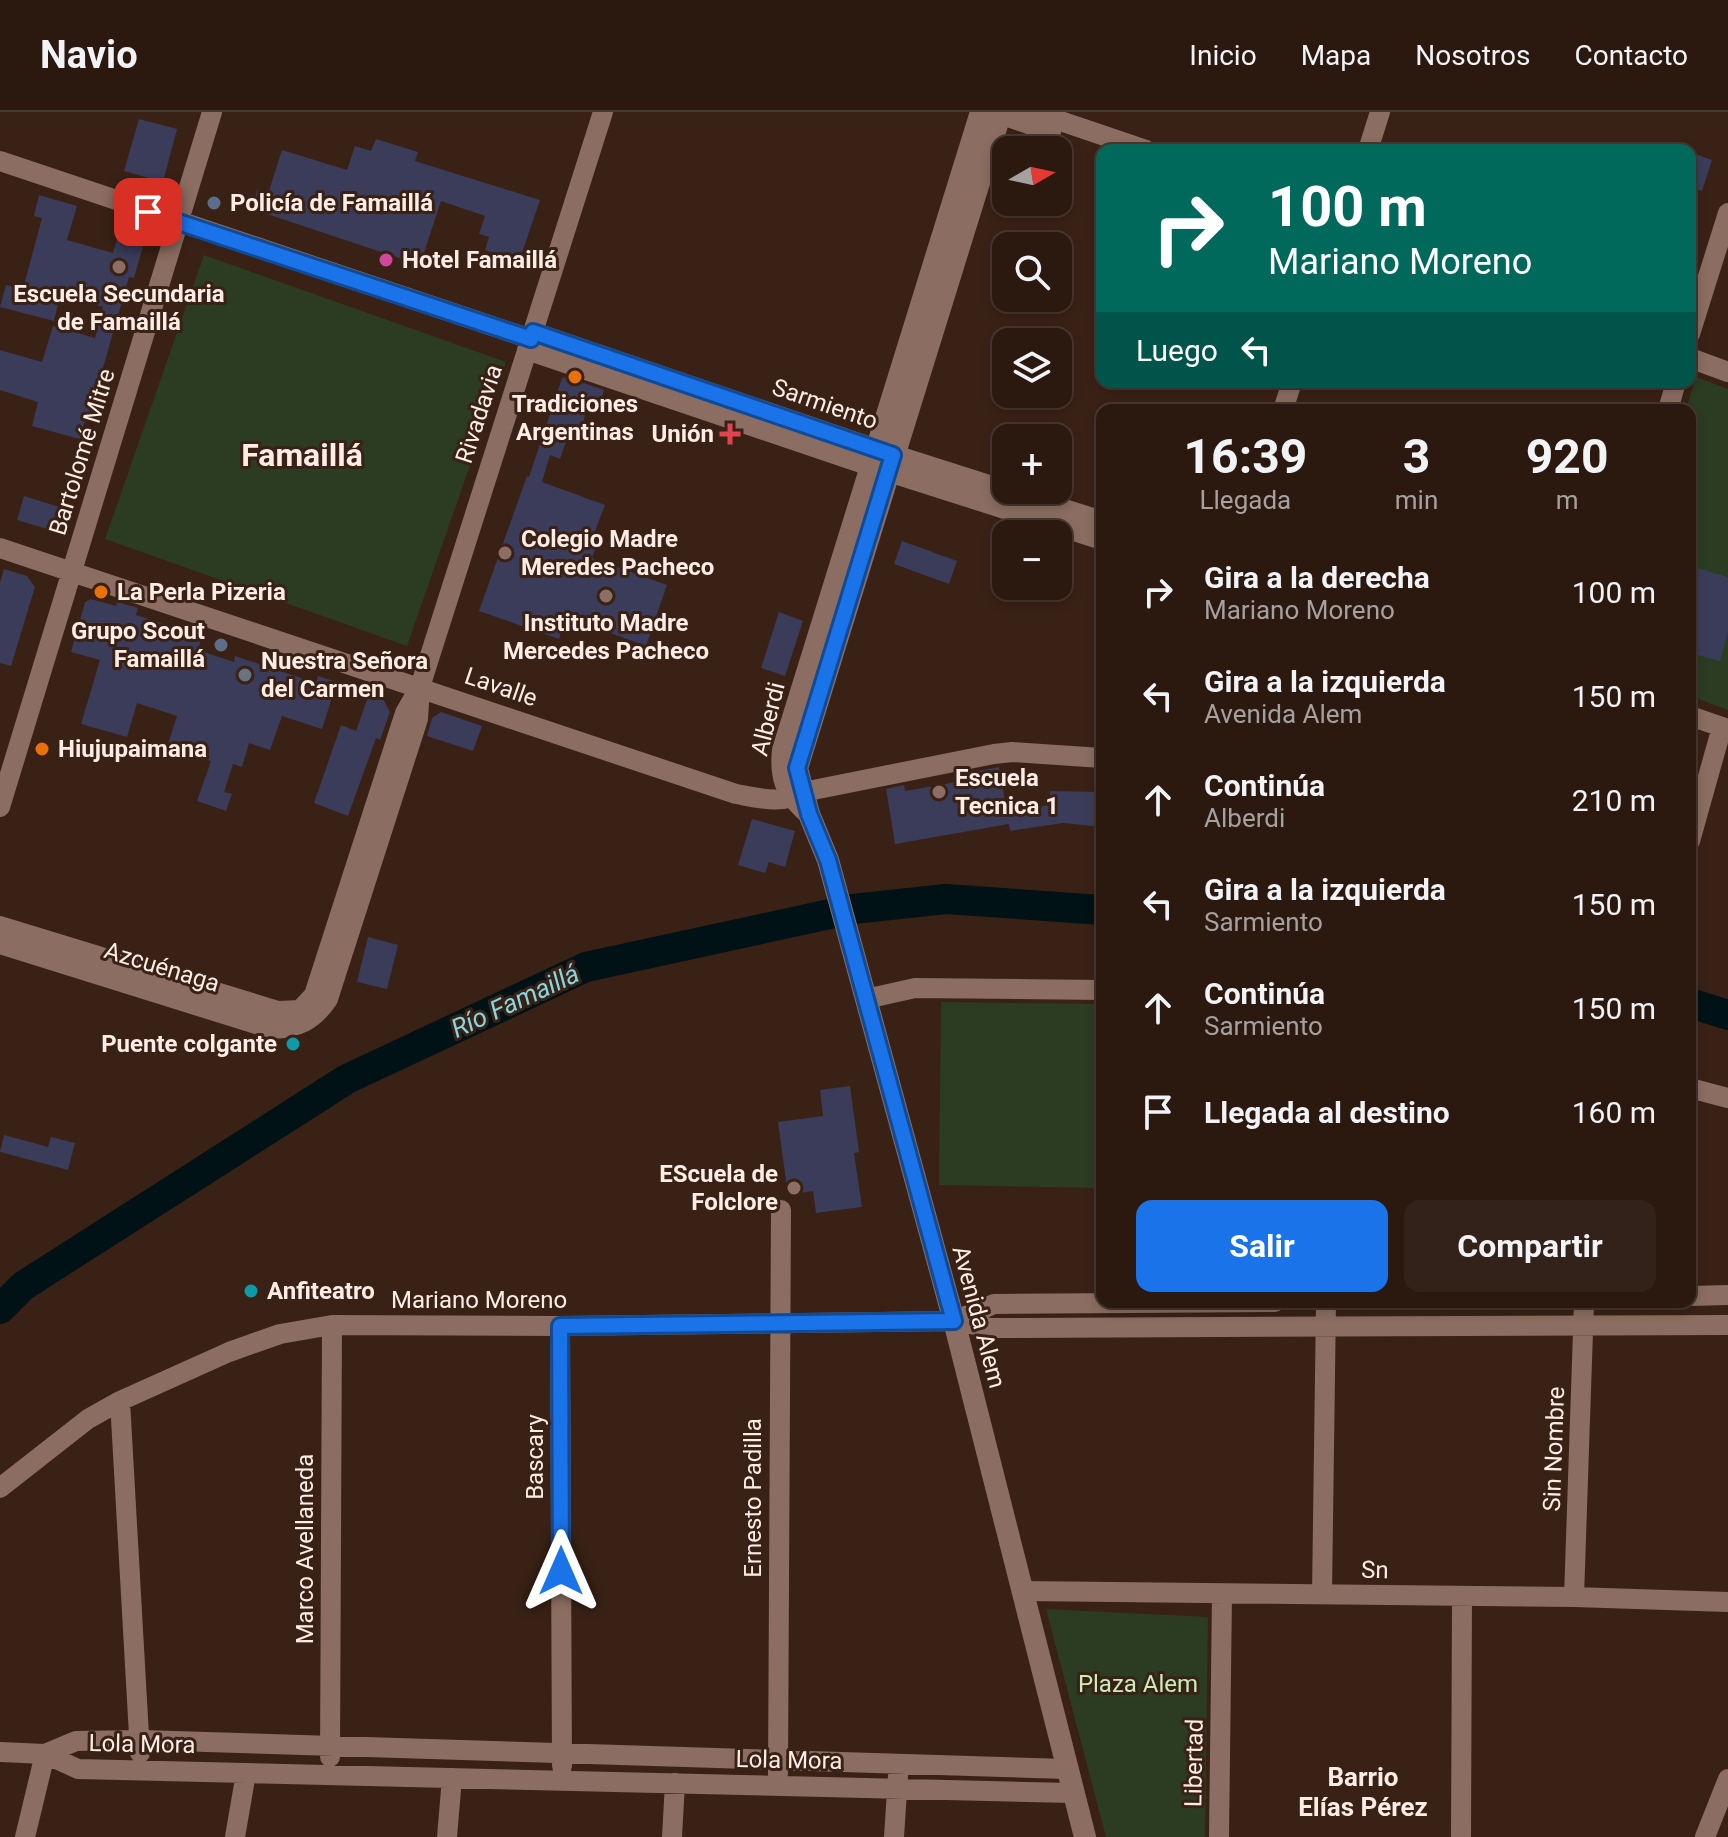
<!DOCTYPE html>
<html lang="es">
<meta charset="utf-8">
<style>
:root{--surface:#2b1910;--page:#332219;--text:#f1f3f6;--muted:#a6a09f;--line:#473830;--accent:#1a73e8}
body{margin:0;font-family:Roboto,sans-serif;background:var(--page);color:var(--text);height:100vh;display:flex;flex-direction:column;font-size:30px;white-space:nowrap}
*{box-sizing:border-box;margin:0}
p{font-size:26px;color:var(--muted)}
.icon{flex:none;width:44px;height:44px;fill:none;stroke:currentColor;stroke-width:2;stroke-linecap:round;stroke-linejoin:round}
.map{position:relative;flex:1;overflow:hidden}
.panel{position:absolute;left:1096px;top:292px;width:600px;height:904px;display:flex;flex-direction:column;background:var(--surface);border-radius:16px;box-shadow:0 4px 12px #0003,0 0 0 2px var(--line)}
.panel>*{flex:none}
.guide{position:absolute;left:1096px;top:32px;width:600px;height:244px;border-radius:16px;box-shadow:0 4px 12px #0003,0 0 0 2px var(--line);background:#00695c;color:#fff;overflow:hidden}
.needle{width:52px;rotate:81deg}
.fabs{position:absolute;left:992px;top:24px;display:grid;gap:16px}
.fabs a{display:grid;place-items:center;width:80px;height:80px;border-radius:16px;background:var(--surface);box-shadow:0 4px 12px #0003,0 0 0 2px var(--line);font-size:40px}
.pin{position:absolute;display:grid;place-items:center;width:68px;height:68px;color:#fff;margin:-34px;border-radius:16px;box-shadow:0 4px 12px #0006}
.me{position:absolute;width:88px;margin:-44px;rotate:0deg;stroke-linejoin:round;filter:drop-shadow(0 0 6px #0008)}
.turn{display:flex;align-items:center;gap:28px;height:168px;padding:0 40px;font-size:36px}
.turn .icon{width:104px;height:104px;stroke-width:2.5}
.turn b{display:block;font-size:56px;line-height:68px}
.then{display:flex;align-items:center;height:76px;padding:0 40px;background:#0003;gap:16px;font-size:30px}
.eta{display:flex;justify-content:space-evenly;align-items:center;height:136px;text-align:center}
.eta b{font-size:48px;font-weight:700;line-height:56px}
.primary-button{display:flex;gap:16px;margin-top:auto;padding:16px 40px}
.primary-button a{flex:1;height:92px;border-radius:16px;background:var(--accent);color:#fff;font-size:32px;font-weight:700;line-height:92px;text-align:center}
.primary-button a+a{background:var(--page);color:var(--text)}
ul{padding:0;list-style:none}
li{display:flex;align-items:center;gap:24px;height:104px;padding:0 40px}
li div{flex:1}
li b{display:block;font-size:30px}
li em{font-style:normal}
header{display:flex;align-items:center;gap:48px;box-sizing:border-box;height:112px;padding:0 40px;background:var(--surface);border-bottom:2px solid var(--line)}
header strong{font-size:38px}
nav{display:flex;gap:44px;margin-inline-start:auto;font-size:28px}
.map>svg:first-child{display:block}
.green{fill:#2b3c22}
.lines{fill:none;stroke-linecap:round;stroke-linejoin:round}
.river{stroke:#001215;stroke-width:30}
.building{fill:#3a3c59}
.minor{stroke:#8b6d61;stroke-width:20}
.tertiary{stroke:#8b6d61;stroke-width:22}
.route-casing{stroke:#114b97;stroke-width:20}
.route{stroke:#1a73e8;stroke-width:14}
.service-dot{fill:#5c6f8a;stroke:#392116;stroke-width:3}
.hotel-dot{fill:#d1479c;stroke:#392116;stroke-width:3}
.education-dot{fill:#8d6e63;stroke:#392116;stroke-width:3}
.food-dot{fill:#e8710a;stroke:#392116;stroke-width:3}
.health-dot{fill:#e0444e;stroke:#392116;stroke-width:3}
.worship-dot{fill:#6b7280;stroke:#392116;stroke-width:3}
.culture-dot{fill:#0f9aa8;stroke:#392116;stroke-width:3}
.labels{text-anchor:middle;stroke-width:6;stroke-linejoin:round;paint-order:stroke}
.poi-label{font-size:24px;font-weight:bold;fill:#feece5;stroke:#392116;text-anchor:start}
.street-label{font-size:24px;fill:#feece5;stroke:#392116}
.park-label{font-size:24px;fill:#c9edb8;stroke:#392116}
.water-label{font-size:26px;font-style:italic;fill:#85d6e0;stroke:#392116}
.neighbourhood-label{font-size:26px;font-weight:bold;fill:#feece5;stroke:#392116}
.district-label{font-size:32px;font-weight:bold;fill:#feece5;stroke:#392116}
</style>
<header>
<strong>Navio</strong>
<nav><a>Inicio</a><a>Mapa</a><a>Nosotros</a><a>Contacto</a></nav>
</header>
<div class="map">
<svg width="1728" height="1725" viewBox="0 0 1728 1725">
<rect width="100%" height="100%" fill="#392116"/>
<path class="green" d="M 204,143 L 506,250 L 407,534 L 105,427 Z
M 1696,265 L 1728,277 L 1728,598 L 1690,584 L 1690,298 L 1686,298 Z
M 941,890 L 1102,892 L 1102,1076 L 939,1073 Z
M 1046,1497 L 1208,1505 L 1205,1725 L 1106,1725 Z"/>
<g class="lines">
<path class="river" d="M 1690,891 L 1728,903
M 0,1197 L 23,1174 L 347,967 L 586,855 L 853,797 L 946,787 L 1102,798"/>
</g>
<path class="building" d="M 139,7 L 177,17 L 163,70 L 124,59 Z
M 376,27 L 418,40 L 415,49 L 540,88 L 519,150 L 485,138 L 489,125 L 479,122 L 485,104 L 441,89 L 420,153 L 252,97 L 257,78 L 268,82 L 282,38 L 347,58 L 355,34 L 371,39 Z
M 1690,40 L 1712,48 L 1702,79 L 1690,75 Z
M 39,83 L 77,94 L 67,128 L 113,141 L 117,127 L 143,134 L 134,166 L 129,165 L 89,305 L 86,304 L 80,327 L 32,314 L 38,290 L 0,278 L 0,238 L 42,250 L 53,214 L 95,226 L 103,195 L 60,183 L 54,209 L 0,195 L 6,173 L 23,177 L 42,106 L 34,104 Z
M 566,265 L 604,278 L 597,302 L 587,298 L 579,322 L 570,319 L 560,347 L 550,343 L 542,370 L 605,393 L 595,419 L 601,421 L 592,446 L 667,473 L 646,534 L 566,505 L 559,527 L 479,499 L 527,364 L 529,365 L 562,266 Z
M 24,384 L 59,395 L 54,412 L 47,417 L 17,408 Z
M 902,429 L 957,449 L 949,472 L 894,452 Z
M 1690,454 L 1728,465 L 1728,520 L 1720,549 L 1690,541 Z
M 4,457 L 27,464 L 35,475 L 11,554 L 0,551 L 0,471 Z
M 91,487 L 116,494 L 117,490 L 138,496 L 136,503 L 202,524 L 198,538 L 234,550 L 235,544 L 316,571 L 318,564 L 337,570 L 322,617 L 282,604 L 270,638 L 249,631 L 242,655 L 233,652 L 224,680 L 232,682 L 226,699 L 197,689 L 211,649 L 167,635 L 177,604 L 137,591 L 127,625 L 81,612 L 100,548 L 71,540 L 85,490 Z
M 779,500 L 803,509 L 785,564 L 761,556 Z
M 369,582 L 383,587 L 390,600 L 380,628 L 376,626 L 348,704 L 314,691 L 341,613 L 356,619 Z
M 441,600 L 482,614 L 473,639 L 427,624 L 432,606 Z
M 999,655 L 1009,712 L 895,732 L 886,677 L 904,673 L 905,679 L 974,667 L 973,660 Z
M 1050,679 L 1102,680 L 1102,715 L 1063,711 L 1010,719 L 1007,700 L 1050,693 Z
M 752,707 L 795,719 L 785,755 L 769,750 L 765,761 L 738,753 Z
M 368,825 L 398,833 L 387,877 L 357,870 Z
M 850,974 L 859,1040 L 854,1041 L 862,1095 L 816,1101 L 813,1079 L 788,1083 L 778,1010 L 823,1004 L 820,978 Z
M 4,1023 L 48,1035 L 51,1025 L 75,1031 L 68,1058 L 0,1040 Z"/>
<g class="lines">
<path class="minor" d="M 994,0 L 1051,20
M 1034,0 L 1146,38
M 1368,38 L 1380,0
M 0,49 L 531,227
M 533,220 L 876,337 L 1102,409
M 1690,222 L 1728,101
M 527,238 L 870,354 L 1102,428
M 1690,246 L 1728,260
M 1283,298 L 1292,270
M 1668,298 L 1676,270
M 0,436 L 736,682 C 758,686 783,693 803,680 L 994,642 L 1012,640 L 1102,646
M 420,575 L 603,0
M 1690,604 L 1728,617
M 0,695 L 212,0
M 1690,729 L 1722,615
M 0,814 L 278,899 L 300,898 L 314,883 L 405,601 L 420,575 L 418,607 L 328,887 C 313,909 298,916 272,917 L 0,832
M 866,887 L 915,876 L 1102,878
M 1690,976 L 1728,986
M 1690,1184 L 1728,1183
M 954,1209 L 994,1192 L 1275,1190
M 560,1214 L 562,1654
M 120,1289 L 140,1641
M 0,1376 L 88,1307 L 120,1289 L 229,1240 L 280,1222 L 332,1213 L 560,1214 L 954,1209 L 991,1216 L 1728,1213
M 1022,1479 L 1574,1485 L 1728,1490
M 1322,1483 L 1326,1190
M 1574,1485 L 1584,1190
M 0,1640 L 45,1642 L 78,1657 L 1072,1681
M 45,1642 L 76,1629 L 141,1628 L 1066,1657
M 330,1645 L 332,1213
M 778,1662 L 781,1098
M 25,1725 L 45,1642
M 235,1725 L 246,1661
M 447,1725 L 452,1666
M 672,1725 L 675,1671
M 894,1725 L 898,1664
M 1219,1725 L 1222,1482
M 1461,1725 L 1462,1485
M 1705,1725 L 1728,1667"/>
<path class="tertiary" d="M 1001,0 L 797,656 L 809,702 L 828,748 L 954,1209 L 1085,1725
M 805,698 C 786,680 780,665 783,638 L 981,0"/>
</g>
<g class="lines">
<g class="route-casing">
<path id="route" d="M 148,100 L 531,227 L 533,220 L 893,343 L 797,656 L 809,702 L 828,748 L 954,1209 L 560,1214 L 561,1459"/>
</g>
<use href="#route" class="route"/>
</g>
<g class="service-dot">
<circle cx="214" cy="91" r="8"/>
<circle cx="221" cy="533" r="8"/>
</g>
<circle class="hotel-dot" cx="386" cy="148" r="8"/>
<g class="education-dot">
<circle cx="119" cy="155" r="8"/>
<circle cx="505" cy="441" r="8"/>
<circle cx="606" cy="484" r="8"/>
<circle cx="939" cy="680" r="8"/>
<circle cx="794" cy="1076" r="8"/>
</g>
<g class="food-dot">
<circle cx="575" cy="265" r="8"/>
<circle cx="101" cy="480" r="8"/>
<circle cx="42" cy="637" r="8"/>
</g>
<path class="health-dot" d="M726 310h8v8h8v8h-8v8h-8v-8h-8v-8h8z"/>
<circle class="worship-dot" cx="245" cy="563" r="8"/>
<g class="culture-dot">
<circle cx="293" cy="932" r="8"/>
<circle cx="251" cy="1179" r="8"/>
</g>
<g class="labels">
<g class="poi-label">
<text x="230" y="99">Policía de Famaillá</text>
<text x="402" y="156">Hotel Famaillá</text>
<text x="119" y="190" text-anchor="middle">Escuela Secundaria<tspan x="119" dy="28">de Famaillá</tspan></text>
<text x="575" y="300" text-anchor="middle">Tradiciones<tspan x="575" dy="28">Argentinas</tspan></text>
<text x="714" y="330" text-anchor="end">Unión</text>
<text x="521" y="435">Colegio Madre<tspan x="521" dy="28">Meredes Pacheco</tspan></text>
<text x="117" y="488">La Perla Pizeria</text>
<text x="606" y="519" text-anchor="middle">Instituto Madre<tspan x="606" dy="28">Mercedes Pacheco</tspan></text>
<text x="205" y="527" text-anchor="end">Grupo Scout<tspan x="205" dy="28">Famaillá</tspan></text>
<text x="261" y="557">Nuestra Señora<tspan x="261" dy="28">del Carmen</tspan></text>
<text x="58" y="645">Hiujupaimana</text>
<text x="955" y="674">Escuela<tspan x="955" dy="28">Tecnica 1</tspan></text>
<text x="277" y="940" text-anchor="end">Puente colgante</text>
<text x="778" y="1070" text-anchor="end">EScuela de<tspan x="778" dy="28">Folclore</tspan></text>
<text x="267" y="1187">Anfiteatro</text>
</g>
<g class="street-label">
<text transform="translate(825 292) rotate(19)" y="8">Sarmiento</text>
<text transform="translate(479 302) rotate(-72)" y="8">Rivadavia</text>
<text transform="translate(82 340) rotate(-73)" y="8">Bartolomé Mitre</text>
<text transform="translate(501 575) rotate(19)" y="8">Lavalle</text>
<text transform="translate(768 607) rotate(-76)" y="8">Alberdi</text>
<text transform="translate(162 855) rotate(17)" y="8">Azcuénaga</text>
<text x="479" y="1196">Mariano Moreno</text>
<text transform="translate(979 1205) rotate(75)" y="8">Avenida Alem</text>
<text transform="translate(1554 1337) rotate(-88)" y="8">Sin Nombre</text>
<text transform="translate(535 1345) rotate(-90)" y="8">Bascary</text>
<text transform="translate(753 1386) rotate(-90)" y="8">Ernesto Padilla</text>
<text transform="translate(305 1437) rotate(-90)" y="8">Marco Avellaneda</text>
<text transform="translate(1375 1458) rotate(1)" y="8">Sn</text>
<text transform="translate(142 1632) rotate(1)" y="8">Lola Mora</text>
<text transform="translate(789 1648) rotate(1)" y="8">Lola Mora</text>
<text transform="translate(1194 1651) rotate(-89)" y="8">Libertad</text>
</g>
<g class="park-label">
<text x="1138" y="1580">Plaza Alem</text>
</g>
<g class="water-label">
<text transform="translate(515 889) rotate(-25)" y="9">Río Famaillá</text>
</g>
<g class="neighbourhood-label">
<text x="1363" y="1674">Barrio<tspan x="1363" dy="30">Elías Pérez</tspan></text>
</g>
<g class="district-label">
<text x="302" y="354">Famaillá</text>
</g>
</g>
</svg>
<div class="fabs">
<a><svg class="needle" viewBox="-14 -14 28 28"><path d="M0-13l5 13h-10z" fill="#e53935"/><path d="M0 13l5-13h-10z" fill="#a6a09f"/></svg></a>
<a><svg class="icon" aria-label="search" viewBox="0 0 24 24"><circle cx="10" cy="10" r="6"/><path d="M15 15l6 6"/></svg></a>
<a><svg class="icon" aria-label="layers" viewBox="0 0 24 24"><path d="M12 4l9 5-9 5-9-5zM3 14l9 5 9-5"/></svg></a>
<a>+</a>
<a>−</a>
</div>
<div class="pin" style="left:148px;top:100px;background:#d93025"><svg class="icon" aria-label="arrive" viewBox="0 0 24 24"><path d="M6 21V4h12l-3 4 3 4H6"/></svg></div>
<svg class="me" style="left:561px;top:1459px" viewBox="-20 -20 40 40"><path d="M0-17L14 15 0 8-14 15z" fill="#1a73e8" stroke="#fff" stroke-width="4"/></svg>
<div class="guide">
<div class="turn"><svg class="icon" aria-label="right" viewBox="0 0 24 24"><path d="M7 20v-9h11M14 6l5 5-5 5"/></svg><div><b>100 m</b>Mariano Moreno</div></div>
<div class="then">Luego<svg class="icon" aria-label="left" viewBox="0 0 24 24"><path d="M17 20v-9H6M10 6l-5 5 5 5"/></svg></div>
</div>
<section class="panel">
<div class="eta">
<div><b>16:39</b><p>Llegada</p></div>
<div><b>3</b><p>min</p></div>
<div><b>920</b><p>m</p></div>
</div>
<ul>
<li><svg class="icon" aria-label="right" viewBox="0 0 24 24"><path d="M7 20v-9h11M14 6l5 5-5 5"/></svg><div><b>Gira a la derecha</b><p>Mariano Moreno</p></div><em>100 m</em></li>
<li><svg class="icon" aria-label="left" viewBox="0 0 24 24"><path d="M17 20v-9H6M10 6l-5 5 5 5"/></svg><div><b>Gira a la izquierda</b><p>Avenida Alem</p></div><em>150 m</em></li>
<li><svg class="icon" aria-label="ahead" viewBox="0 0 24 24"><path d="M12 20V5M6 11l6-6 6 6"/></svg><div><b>Continúa</b><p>Alberdi</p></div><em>210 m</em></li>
<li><svg class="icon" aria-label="left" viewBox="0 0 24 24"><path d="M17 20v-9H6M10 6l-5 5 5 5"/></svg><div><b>Gira a la izquierda</b><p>Sarmiento</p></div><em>150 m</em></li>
<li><svg class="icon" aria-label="ahead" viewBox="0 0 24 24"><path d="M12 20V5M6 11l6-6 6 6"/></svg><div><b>Continúa</b><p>Sarmiento</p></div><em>150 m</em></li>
<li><svg class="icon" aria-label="arrive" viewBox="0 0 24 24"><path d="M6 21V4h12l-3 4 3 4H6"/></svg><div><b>Llegada al destino</b></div><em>160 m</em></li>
</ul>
<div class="primary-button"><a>Salir</a><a>Compartir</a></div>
</section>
</div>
